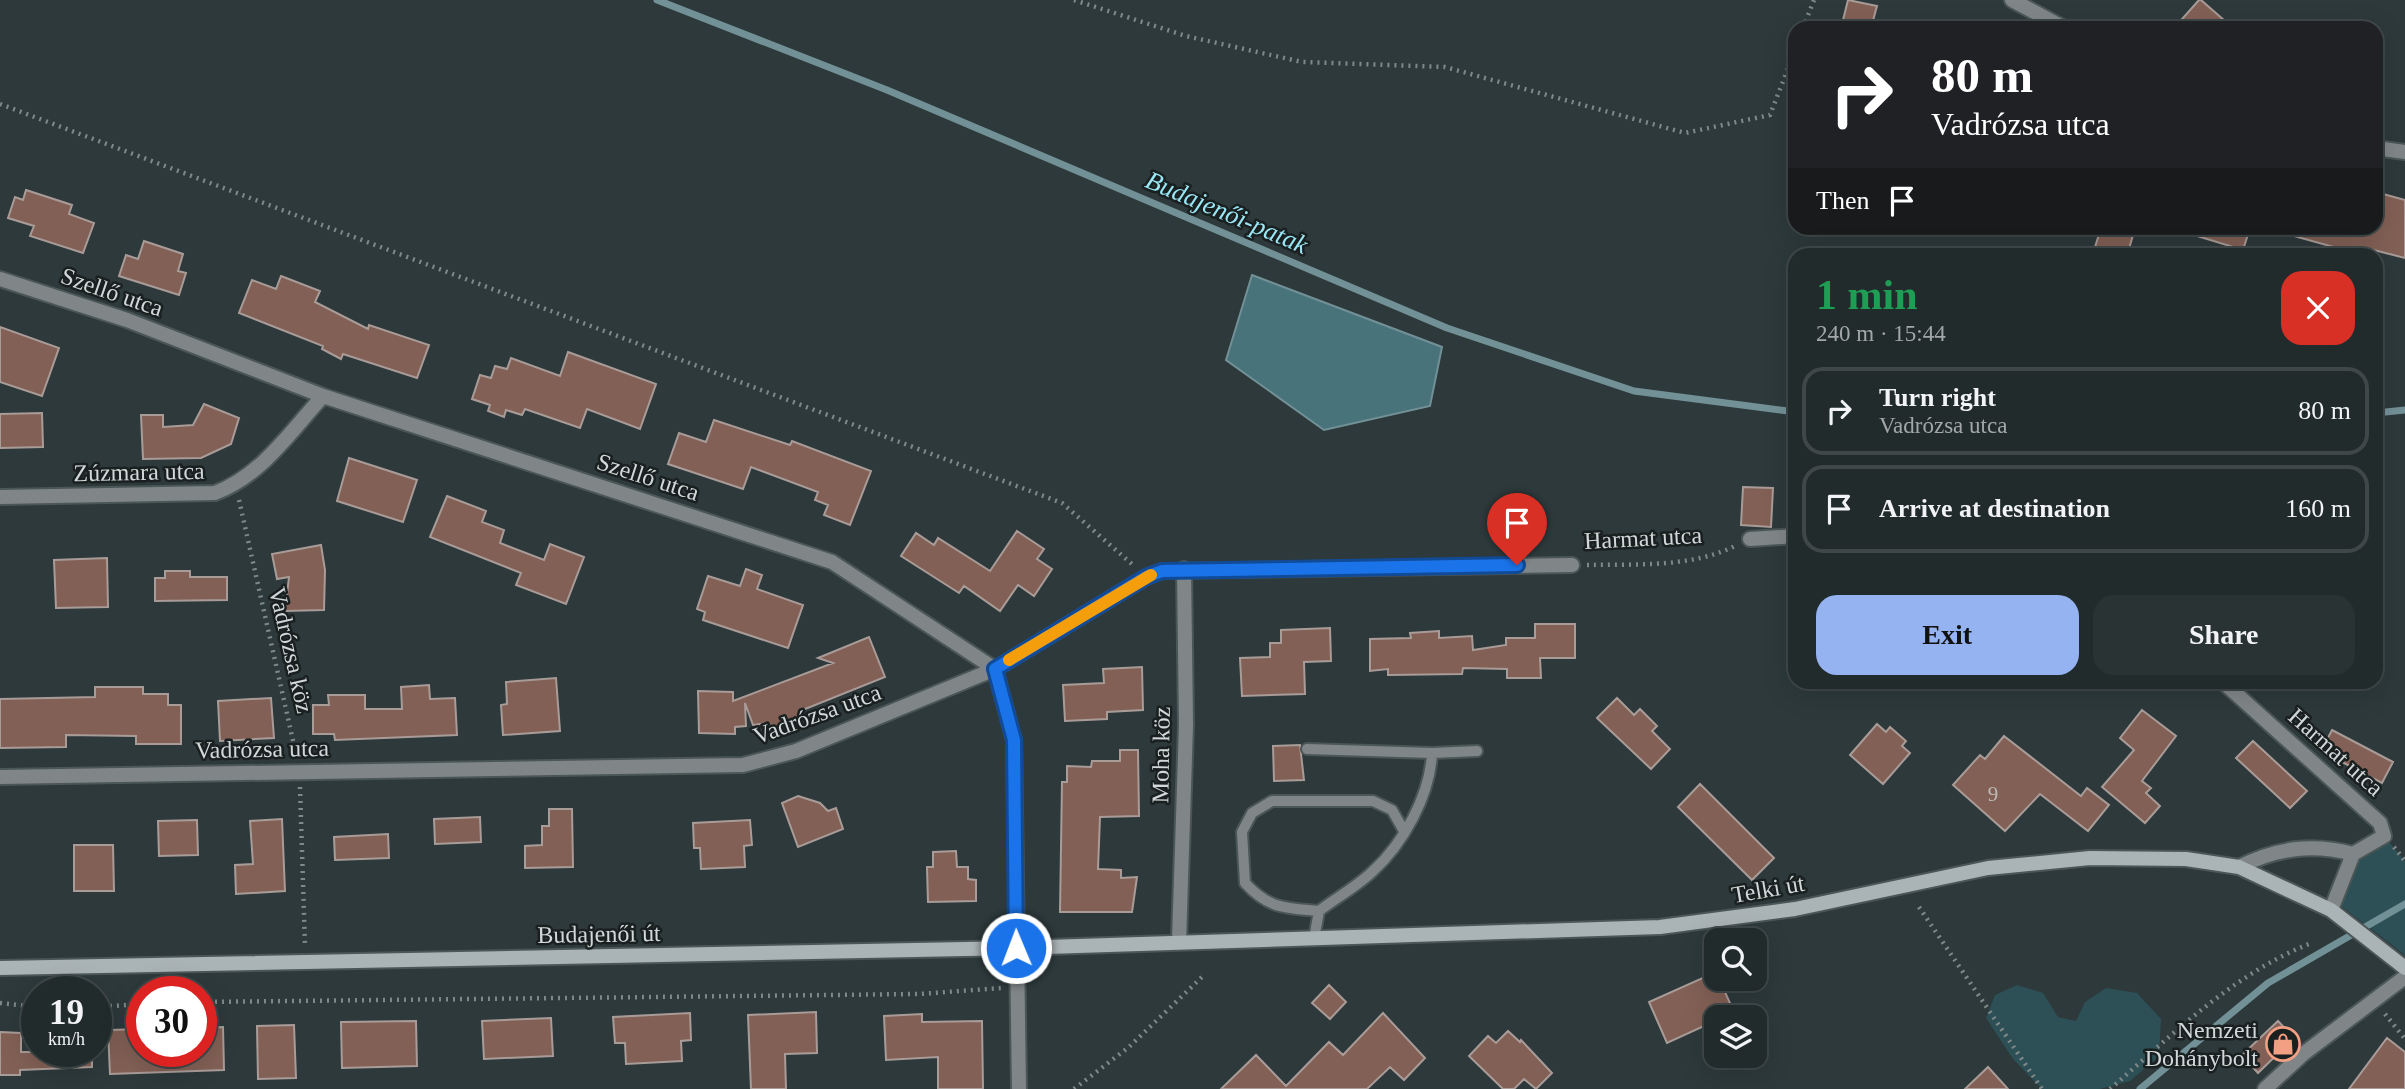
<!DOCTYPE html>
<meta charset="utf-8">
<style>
:root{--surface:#222b2c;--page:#2a3334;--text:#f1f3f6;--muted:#a2a7a9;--line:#3f4748;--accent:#95b2f1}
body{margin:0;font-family:"Times New Roman",serif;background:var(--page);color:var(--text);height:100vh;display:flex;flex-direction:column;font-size:26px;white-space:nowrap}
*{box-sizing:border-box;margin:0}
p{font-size:23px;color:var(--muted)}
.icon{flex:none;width:38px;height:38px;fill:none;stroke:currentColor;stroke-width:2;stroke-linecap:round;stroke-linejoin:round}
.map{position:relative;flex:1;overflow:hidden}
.panel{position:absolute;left:1788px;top:248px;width:595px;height:441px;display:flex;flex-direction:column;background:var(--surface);border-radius:21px;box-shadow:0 7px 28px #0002,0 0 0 2px var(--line)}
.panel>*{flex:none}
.banner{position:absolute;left:1788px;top:21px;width:595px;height:214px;border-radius:21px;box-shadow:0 7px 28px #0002,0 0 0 2px var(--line);background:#202124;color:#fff;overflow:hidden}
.fabs{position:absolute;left:1704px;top:928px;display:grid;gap:14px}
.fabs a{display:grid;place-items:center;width:63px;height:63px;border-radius:14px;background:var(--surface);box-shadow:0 7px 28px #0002,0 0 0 2px var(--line);font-size:35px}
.speed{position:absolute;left:21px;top:976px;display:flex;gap:14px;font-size:35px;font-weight:700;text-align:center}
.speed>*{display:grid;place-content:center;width:91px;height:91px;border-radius:50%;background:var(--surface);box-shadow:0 7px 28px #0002,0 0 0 2px var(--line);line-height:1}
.speed small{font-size:18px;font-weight:400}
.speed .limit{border:10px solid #d22;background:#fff;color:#111}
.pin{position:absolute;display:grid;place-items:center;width:60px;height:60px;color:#fff;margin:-72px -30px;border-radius:50% 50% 50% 0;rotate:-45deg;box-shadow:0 0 7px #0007}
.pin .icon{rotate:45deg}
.me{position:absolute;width:77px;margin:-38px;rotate:359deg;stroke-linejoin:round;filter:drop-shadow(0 0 5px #0008)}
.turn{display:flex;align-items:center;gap:24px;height:147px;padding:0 28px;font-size:32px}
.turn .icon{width:91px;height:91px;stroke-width:2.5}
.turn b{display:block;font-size:49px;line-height:60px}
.then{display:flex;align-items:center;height:66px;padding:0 28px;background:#0003;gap:14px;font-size:26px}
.round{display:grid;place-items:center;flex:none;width:74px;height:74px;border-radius:21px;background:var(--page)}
.head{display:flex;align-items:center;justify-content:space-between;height:119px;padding:0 28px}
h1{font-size:42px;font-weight:700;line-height:52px;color:#1e9e55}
.action{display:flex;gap:14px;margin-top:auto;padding:14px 28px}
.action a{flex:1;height:80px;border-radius:21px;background:var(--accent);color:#111;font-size:28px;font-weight:700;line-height:80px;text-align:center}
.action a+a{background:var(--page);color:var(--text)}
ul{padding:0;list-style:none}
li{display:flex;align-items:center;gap:21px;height:88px;margin:0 14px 10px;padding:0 14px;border:4px solid var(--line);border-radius:21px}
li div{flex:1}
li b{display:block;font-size:26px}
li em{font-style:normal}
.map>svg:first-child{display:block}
.green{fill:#2c5056}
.water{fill:#49737b;stroke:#729197;stroke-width:2}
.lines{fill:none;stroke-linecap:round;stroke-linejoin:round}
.stream{stroke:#729197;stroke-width:7}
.building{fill:#826055;stroke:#a99c98;stroke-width:2}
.service-casing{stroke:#4b5657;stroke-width:14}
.minor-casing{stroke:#4b5657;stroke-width:18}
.secondary-casing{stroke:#4b5657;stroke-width:18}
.path{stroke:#80898a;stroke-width:4.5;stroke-dasharray:2 5;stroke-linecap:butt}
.service{stroke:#808688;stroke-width:10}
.minor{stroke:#808688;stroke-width:14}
.secondary{stroke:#aab3b5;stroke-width:14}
.route-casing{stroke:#114b97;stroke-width:18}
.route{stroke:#1a73e8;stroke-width:12}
.slow{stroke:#f59e0b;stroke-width:12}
.labels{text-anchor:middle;stroke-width:5;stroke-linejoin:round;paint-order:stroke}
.number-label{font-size:21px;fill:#bdbab8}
.street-label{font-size:24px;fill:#d1d8d9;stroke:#1a1f20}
.poi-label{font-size:24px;fill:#d1d8d9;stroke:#1a1f20;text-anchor:end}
.water-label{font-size:26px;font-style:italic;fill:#99e6f5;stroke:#1a1f20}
</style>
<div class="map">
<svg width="2405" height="1089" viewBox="0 0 2405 1089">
<rect width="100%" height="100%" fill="#2d393b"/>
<path class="green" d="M 2384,836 L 2405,861 L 2405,955 L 2336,902 L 2353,854 Z
M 2017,985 L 2043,993 L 2058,1017 L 2076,1021 L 2085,1002 L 2106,988 L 2137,993 L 2161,1019 L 2159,1056 L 2130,1081 L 2100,1089 L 2042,1089 L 2013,1059 L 1986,1018 L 1995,995 Z"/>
<path class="water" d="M 1252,275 L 1442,347 L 1430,406 L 1324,430 L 1226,360 Z"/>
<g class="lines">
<path class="stream" d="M 657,0 L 887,90 L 1447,328 L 1634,391 L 1796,412
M 2376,413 L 2405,410
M 2140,1089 L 2268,983 L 2405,904"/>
</g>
<path class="building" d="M 1848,0 L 1877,6 L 1871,28 L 1841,28 Z
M 2199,0 L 2201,0 L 2233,28 L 2174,28 Z
M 26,190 L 72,205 L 69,214 L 94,223 L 83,253 L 30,236 L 34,226 L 8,218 L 15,197 L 23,200 Z
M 2376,192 L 2405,200 L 2405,258 L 2366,248 L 2364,256 L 2352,256 L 2336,251 L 2337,248 L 2283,233 L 2283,228 L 2376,228 Z
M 2101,228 L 2135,228 L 2127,256 L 2095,247 Z
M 2184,228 L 2250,228 L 2243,250 L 2184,232 Z
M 144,241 L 183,254 L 178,271 L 186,273 L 179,295 L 119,276 L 126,255 L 138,259 Z
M 281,276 L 320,291 L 315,302 L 368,329 L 369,325 L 429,345 L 417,378 L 343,354 L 341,359 L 322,349 L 323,346 L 239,313 L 252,280 L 276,289 Z
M 0,327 L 59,348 L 42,396 L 0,382 Z
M 568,352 L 656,384 L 640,429 L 587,409 L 580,428 L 525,409 L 522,415 L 506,410 L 504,417 L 488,411 L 490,405 L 472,399 L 480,375 L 491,378 L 495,366 L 507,369 L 511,358 L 560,376 Z
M 204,404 L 239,418 L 231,444 L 201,458 L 143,459 L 141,415 L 163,415 L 163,427 L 193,425 Z
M 42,413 L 43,447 L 0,448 L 0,414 Z
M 714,420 L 790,445 L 792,441 L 871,471 L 850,525 L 824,515 L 828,505 L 815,500 L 818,492 L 751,467 L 743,489 L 668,464 L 679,433 L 706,442 Z
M 349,458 L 417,480 L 403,522 L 337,501 Z
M 1743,487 L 1773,488 L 1771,527 L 1741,525 Z
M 447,496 L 486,511 L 482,522 L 504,530 L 500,543 L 544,560 L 550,544 L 584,557 L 566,604 L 516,585 L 521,573 L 430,537 Z
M 1017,531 L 1044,549 L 1037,559 L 1052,569 L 1034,596 L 1018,585 L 1000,611 L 964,586 L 959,593 L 901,556 L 916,533 L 934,545 L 938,538 L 990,571 Z
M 321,545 L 325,570 L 324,610 L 285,611 L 289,577 L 277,579 L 272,554 Z
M 107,558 L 108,607 L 56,608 L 54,560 Z
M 746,569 L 762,575 L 757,589 L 803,605 L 788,648 L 703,620 L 705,612 L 697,609 L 708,576 L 740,586 Z
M 165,571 L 190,571 L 190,577 L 227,577 L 227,600 L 155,601 L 155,578 L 165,578 Z
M 1535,624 L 1575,624 L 1575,658 L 1540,658 L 1541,678 L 1507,678 L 1507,669 L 1463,668 L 1462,674 L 1388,675 L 1388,669 L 1370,671 L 1370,639 L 1411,638 L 1410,633 L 1439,631 L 1439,638 L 1472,636 L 1473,650 L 1506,645 L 1506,638 L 1535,638 Z
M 1330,628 L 1331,661 L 1304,662 L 1305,694 L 1242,696 L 1240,658 L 1270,657 L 1270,643 L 1281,643 L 1281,630 Z
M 869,637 L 885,677 L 800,711 L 802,716 L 770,730 L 768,723 L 753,725 L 745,703 L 746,726 L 735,727 L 735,734 L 699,733 L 698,691 L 733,692 L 733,701 L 833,663 L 818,658 Z
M 1142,667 L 1143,710 L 1107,712 L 1107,719 L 1065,721 L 1063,685 L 1104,683 L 1103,669 Z
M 556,678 L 560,731 L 503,735 L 501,705 L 507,704 L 506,682 Z
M 429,685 L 430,699 L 455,698 L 457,735 L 335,740 L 334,734 L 313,734 L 313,705 L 329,705 L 328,695 L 365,695 L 365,709 L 402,709 L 401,687 Z
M 95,687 L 143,687 L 143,694 L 168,694 L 168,705 L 181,705 L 181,744 L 136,744 L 136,736 L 66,735 L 66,747 L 0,748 L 0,699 L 95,697 Z
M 271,698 L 274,738 L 220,741 L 218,701 Z
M 1617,698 L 1634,715 L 1640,709 L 1657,726 L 1652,731 L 1670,749 L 1651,769 L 1597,718 Z
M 2142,710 L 2176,736 L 2142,781 L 2151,788 L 2146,793 L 2160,806 L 2145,823 L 2102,787 L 2134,750 L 2120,738 Z
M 1877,724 L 1886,732 L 1890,727 L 1906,741 L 1902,746 L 1910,753 L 1883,784 L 1850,755 Z
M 2332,730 L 2393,762 L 2382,783 L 2321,751 Z
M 2004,736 L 2081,796 L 2087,788 L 2109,805 L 2088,831 L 2040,794 L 2005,831 L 1953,785 L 1980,755 L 1985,759 Z
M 2253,741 L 2307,791 L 2290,808 L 2236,758 Z
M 1300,745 L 1304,780 L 1274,781 L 1273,746 Z
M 1120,750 L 1138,750 L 1139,816 L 1100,817 L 1098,869 L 1121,870 L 1121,878 L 1137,877 L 1132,912 L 1060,912 L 1062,782 L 1067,782 L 1067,766 L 1091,767 L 1092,761 L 1120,761 Z
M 1700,784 L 1774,858 L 1752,880 L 1678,807 Z
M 798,796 L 820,803 L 828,811 L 836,808 L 843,829 L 798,847 L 782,803 Z
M 549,809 L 572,809 L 573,867 L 525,868 L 525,846 L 542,845 L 542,826 L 549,826 Z
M 480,817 L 481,842 L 435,844 L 434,819 Z
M 282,819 L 285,891 L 236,894 L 235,865 L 253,864 L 250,821 Z
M 197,820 L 198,855 L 159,856 L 158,821 Z
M 750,820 L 752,845 L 744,846 L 745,867 L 701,869 L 700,848 L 694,848 L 693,823 Z
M 388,834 L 389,858 L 335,860 L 334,837 Z
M 74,845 L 113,845 L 114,891 L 74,891 Z
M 956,851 L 957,867 L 968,867 L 968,879 L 976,880 L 976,901 L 928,902 L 927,867 L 933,867 L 933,852 Z
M 1716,972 L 1734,1012 L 1717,1017 L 1717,1020 L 1667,1043 L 1649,1002 Z
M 1329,985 L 1346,1002 L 1330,1019 L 1312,1003 Z
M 816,1012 L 817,1053 L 785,1054 L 786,1089 L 751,1089 L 748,1015 Z
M 690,1013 L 691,1040 L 681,1041 L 682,1061 L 626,1064 L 625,1043 L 615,1043 L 613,1017 Z
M 1383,1013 L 1425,1058 L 1404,1080 L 1390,1067 L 1367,1089 L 1221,1089 L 1256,1055 L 1286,1086 L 1329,1042 L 1343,1055 Z
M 922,1014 L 922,1022 L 982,1021 L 983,1089 L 938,1089 L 938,1057 L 886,1060 L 884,1016 Z
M 551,1018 L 553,1056 L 484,1059 L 482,1021 Z
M 416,1021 L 417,1066 L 342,1068 L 341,1022 Z
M 2278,1021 L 2294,1038 L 2258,1073 L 2242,1055 Z
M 294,1025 L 296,1078 L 258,1079 L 257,1026 Z
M 223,1027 L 224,1070 L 110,1074 L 108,1030 L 142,1029 L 142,1052 L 201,1052 L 201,1028 Z
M 1508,1031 L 1520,1042 L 1521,1040 L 1552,1073 L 1536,1089 L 1524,1079 L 1514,1089 L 1503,1089 L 1469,1056 L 1488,1036 L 1496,1043 Z
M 0,1032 L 21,1033 L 21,1052 L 92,1052 L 92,1067 L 20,1070 L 20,1075 L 0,1075 Z
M 2387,1038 L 2405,1052 L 2405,1089 L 2349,1089 Z
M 1988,1067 L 2008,1089 L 1965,1089 Z"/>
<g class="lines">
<g class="service-casing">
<path id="service" d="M 1307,749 L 1432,753 C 1430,796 1403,844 1372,872 C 1356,887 1336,898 1319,911 L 1314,939
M 1432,753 L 1477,751
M 1319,911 C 1285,908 1269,909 1245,883 L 1242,832 L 1252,813 L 1272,801 L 1373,801 L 1392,810 L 1404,831"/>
</g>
<g class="minor-casing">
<path id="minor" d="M 2012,0 L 2064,28
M 2376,148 L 2405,152
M 0,279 L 127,320 L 323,396 L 832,562 L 995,669 L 1014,740 L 1019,1089
M 0,497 L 215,493 C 261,476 291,431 323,396
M 1750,539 L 1796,536
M 2223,682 L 2380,823 L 2384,836 L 2353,854 L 2331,910
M 0,777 L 743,765 L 796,751 L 995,669 L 1146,577 L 1162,571 L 1572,565
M 2239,867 C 2277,848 2312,843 2353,854
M 1179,942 L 1186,725 L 1184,569
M 2265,1089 L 2303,1054 L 2405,977"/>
</g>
<g class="secondary-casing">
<path id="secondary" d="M 0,968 L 1016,948 L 1660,927 L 1795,909 L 1988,868 L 2090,858 L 2186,859 L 2239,867 L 2331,910 L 2405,968"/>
</g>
<path class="path" d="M 1074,0 L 1186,36 L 1302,62 L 1445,67 L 1685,133 L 1770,115 L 1796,48
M 1803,28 L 1814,0
M 0,104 L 1062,503 L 1133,565
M 239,500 L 296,754
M 1587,565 C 1637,564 1692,568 1737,545
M 300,787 L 305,946
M 2394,847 L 2405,861
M 1919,907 L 2042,1089
M 201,1002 L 919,994 L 1002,988
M 0,1003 L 37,1007
M 96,1007 L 142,1004
M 2385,1014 L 2405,1039
M 1074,1089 L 1129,1047 L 1202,977
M 2110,1089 C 2171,1036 2233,974 2309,944"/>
<use href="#service" class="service"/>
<use href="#minor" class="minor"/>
<use href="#secondary" class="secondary"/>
</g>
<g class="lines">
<g class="route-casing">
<path id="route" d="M 1016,948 L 1014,740 L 995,669 L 1146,577 L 1162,571 L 1517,565"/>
</g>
<use href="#route" class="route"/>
<path class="slow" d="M 1009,660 L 1151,575"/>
</g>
<defs>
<g id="shop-ring" transform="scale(1.75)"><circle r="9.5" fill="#1a1f20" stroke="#f39f84" stroke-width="1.5"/><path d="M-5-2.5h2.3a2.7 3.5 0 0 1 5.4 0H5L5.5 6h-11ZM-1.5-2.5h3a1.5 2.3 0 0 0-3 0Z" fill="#f39f84"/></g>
</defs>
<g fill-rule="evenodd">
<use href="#shop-ring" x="2283" y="1044"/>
</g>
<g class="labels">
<g class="number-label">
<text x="1993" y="801">9</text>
</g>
<g class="street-label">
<text transform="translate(112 292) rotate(19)" y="8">Szellő utca</text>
<text transform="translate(139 472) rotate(-1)" y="8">Zúzmara utca</text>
<text transform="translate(648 477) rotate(18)" y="8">Szellő utca</text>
<text transform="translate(1643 538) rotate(-3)" y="8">Harmat utca</text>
<text transform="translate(291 650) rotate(77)" y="8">Vadrózsa köz</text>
<text transform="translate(817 714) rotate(-20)" y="8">Vadrózsa utca</text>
<text transform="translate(262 749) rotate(-1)" y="8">Vadrózsa utca</text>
<text transform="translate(2336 752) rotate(42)" y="8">Harmat utca</text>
<text transform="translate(1161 755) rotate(-89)" y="8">Moha köz</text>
<text transform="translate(1768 889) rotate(-10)" y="8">Telki út</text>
<text transform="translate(599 934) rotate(-1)" y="8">Budajenői út</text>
</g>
<g class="poi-label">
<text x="2258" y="1038">Nemzeti<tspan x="2258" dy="28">Dohánybolt</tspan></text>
</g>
<g class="water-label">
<text transform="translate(1227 212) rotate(23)" y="9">Budajenői-patak</text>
</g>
</g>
</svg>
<div class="fabs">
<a><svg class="icon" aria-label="search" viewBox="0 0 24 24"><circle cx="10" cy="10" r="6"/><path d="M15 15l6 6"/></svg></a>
<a><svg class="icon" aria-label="layers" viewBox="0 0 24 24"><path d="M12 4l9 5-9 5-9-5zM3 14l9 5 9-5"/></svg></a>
</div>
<div class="speed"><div>19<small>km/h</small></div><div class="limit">30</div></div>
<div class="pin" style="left:1517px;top:565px;background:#d93025"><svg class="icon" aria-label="arrive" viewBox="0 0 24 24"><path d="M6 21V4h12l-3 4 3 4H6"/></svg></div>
<svg class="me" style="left:1016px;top:948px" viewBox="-20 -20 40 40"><circle r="17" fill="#1a73e8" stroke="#fff" stroke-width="3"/><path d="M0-11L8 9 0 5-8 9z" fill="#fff"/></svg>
<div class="banner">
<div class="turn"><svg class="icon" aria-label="right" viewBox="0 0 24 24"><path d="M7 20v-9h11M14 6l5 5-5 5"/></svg><div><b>80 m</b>Vadrózsa utca</div></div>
<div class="then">Then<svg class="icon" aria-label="arrive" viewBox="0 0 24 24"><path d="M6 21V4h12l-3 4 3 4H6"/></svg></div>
</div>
<section class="panel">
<div class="head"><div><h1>1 min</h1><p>240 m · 15:44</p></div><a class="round" style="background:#d93025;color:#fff"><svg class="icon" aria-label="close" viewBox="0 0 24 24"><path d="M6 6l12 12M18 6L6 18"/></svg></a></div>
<ul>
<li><svg class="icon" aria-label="right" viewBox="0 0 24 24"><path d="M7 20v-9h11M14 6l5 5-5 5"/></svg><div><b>Turn right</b><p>Vadrózsa utca</p></div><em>80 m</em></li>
<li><svg class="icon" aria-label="arrive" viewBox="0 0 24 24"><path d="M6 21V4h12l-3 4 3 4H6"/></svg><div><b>Arrive at destination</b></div><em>160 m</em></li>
</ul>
<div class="action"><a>Exit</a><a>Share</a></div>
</section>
</div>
